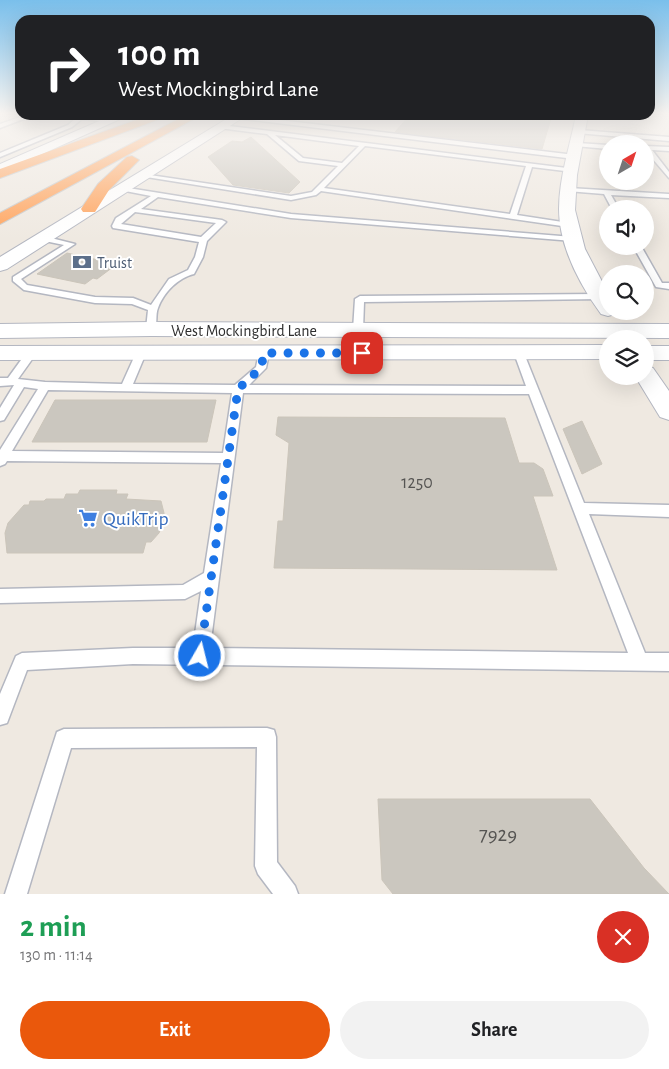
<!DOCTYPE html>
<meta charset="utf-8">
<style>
:root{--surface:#fff;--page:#f2f2f2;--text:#202124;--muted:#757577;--accent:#ea580c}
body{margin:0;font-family:"Alegreya Sans",sans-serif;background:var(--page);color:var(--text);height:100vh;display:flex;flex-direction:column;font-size:19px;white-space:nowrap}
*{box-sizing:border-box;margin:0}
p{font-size:16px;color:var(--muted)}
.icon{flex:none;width:28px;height:28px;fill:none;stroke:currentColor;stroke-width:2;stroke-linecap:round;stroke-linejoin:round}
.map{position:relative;height:894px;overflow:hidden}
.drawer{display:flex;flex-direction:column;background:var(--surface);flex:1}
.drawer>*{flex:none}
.guide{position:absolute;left:15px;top:15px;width:640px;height:105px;border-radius:15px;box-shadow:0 5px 20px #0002;background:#202124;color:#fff;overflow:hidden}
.needle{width:32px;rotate:39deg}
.buttons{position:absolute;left:599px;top:135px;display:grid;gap:10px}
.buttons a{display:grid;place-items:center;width:55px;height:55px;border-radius:50%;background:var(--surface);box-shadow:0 5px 20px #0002;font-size:25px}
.pin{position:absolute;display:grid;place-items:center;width:42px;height:42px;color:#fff;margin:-21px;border-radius:10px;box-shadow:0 2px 8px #0006}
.me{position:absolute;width:55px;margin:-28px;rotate:8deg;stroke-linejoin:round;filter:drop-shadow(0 0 4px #0008)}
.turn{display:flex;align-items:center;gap:18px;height:105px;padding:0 20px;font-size:22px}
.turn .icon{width:65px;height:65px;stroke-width:2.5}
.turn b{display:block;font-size:35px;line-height:42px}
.round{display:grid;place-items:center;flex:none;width:52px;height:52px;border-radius:26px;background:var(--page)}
.summary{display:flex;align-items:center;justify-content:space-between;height:85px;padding:0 20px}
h1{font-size:30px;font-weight:700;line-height:38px;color:#1e9e55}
.action{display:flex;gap:10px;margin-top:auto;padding:10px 20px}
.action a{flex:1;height:58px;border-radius:30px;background:var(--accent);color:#fff;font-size:20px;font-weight:700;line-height:58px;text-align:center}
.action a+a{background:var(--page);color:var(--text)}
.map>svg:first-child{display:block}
.building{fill:#cbc7bf;stroke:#cbc5ba}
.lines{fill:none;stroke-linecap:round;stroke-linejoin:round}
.lane-casing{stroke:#b4b7c1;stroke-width:3}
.secondary-casing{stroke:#b4b7c1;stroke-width:2}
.highway-casing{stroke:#c9c9c9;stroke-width:2}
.lane{fill:#fff;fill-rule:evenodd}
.secondary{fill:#fff;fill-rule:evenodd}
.highway{fill:#ffa35c;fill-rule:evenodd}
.route{stroke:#1a73e8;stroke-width:9;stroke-dasharray:0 16.2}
.labels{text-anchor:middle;stroke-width:4;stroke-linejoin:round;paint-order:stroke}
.far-service-label{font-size:16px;fill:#4e5e75;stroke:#fff;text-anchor:start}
.far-street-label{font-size:16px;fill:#2e2e2e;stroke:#fff}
.number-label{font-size:18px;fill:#555452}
.shop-label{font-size:20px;fill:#366cbe;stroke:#fff;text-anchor:start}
.near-number-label{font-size:21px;fill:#555452}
</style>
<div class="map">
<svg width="669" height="894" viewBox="0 0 669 894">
<rect width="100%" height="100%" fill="#efe9e1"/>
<path class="building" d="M 410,115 L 552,115 L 542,149 L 395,132 Z
M 251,137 L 300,182 L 289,193 L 233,185 L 208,157 L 232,141 L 242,142 Z
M 67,253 L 80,256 L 117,264 L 97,279 L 93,278 L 85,284 L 37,274 Z
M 55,400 L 216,400 L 207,442 L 32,442 Z
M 278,417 L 505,418 L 519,463 L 534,463 L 543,469 L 553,496 L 533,496 L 557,570 L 274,568 L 278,521 L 283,521 L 289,443 L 276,435 Z
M 582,421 L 602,464 L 582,474 L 563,429 Z
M 80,490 L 117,490 L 116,494 L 128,494 L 126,499 L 161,501 L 164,513 L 163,523 L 159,533 L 151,542 L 146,542 L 143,553 L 7,553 L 5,533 L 8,523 L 24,505 L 29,505 L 30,501 L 44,501 L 46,499 L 64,499 L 66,494 L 78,494 Z
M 378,799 L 590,799 L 644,868 L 669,894 L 393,894 L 382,880 Z"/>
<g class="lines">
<g class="lane-casing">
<path id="lane" d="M 26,115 L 34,115 L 0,128 L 0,124 Z
M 52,115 L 72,115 L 114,120 L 111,122 L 82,119 L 72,127 L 0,157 L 0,153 L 68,125 L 76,118 Z
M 237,115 L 575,155 L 578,157 L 575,159 L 235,118 Z
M 221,125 L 575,169 L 575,171 L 573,172 L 532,167 L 517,215 L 569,223 L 573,225 L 569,227 L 321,191 L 316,195 L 291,200 L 140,176 L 143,174 L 291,196 L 312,192 L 338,166 L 299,161 L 267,134 L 219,128 ZM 275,135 L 359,146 L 342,163 L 303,158 ZM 365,146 L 526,166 L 510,214 L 324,188 Z
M 579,130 L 669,137 L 669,141 L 577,133 Z
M 577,143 L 608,145 L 608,149 L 575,146 Z
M 645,146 L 669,147 L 669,151 L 652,150 L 669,172 L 669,178 L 645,150 Z
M 122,187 L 291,214 L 573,237 L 577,239 L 573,241 L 291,218 L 158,197 L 141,209 L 222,220 L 226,222 L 207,241 L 203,257 L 194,274 C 178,278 164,292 158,308 C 155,315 158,324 154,331 L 151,332 L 146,329 L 148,310 L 132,304 L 95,303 L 24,290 L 13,281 L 13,277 L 64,245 L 40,240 L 39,238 L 43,236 L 75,244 L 21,279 L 27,285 L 95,297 L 133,298 L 151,305 L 169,279 L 188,270 L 195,257 L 199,242 L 113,228 L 112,226 L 116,218 L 151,196 L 120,190 L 120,188 ZM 135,212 L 216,223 L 201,237 L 121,224 Z
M 569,188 L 669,194 L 669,198 L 611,195 L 619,209 L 612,209 L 604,194 L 567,191 L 566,190 Z
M 633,246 L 641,246 L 662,283 L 669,283 L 669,289 L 656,287 Z
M 599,294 L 602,295 L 602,299 L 364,302 L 363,330 L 358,333 L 353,330 L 355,299 L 360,296 Z
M 33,348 L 38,351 L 18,379 L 45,382 L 122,384 L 136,353 L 141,350 L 146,353 L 133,384 L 235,385 L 256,367 L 259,353 L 264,350 L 269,353 L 266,368 L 249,385 L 526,386 L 514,353 L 515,351 L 523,351 L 584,503 L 669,505 L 669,517 L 589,514 L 645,653 L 669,653 L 669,671 L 133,664 L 27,670 L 7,723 L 0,725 L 0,694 L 16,656 L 22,653 L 133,648 L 193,648 L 201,591 L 185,599 L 0,603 L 0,589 L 183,585 L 204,573 L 221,463 L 7,461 L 5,464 L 0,466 L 0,450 L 38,389 L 24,387 L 4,420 L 0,421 L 0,408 L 14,385 L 0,386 L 0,378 L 8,378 L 29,349 ZM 48,390 L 232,393 L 223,453 L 12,451 ZM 243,393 L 529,394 L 628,653 L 210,648 Z
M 267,728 L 274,730 L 276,737 L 277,862 L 295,886 L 298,894 L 273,894 L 258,874 L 255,866 L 257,747 L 71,748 L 27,894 L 5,894 L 57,732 L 64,729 Z"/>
</g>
<g class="secondary-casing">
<path id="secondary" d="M 113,115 L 129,115 L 0,173 L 0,164 Z
M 233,115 L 247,115 L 7,269 L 0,271 L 0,257 Z
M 576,115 L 588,115 L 577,175 L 575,210 L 585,249 L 608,293 L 608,311 L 618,311 L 615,314 L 608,316 L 601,314 C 580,285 559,246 559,209 C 559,177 570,146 576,115 Z
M 151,322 L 669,324 L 669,338 L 151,336 L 0,338 L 0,324 Z
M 608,345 L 608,359 L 0,360 L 0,346 Z
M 645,346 L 669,346 L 669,360 L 645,360 Z
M 645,366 L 653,368 L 669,391 L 669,420 L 660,417 L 635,376 L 645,376 Z"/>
</g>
<g class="highway-casing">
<path id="highway" d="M 150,115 L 167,115 L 165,117 L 0,178 L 0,169 Z
M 186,115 L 201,115 L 0,224 L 0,213 Z
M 132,156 L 139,160 L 109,190 L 95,212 L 83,212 L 81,209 L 98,184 L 127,157 Z"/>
</g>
<use href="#lane" class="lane"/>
<use href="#secondary" class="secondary"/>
<use href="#highway" class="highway"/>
</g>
<linearGradient id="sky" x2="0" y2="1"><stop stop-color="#7abfeb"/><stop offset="0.47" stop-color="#f8f5f2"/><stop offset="1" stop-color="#f8f5f2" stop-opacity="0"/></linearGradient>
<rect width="669" height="240" fill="url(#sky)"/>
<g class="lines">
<path class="route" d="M 200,656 L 238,389 L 261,368 L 264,353 L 362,353"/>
</g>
<defs>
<g id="bank-bare" transform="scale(1.5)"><path d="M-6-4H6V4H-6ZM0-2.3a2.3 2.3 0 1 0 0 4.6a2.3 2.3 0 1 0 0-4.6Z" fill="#5c6f8a" stroke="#fff" stroke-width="2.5" paint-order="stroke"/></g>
<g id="supermarket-bare" transform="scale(1.5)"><path d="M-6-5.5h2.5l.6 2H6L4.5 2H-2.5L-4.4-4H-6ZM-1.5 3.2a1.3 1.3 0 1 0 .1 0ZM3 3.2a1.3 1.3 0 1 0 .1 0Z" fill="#3f7fe0" stroke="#fff" stroke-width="2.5" paint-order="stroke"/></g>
</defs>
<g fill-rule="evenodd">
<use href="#bank-bare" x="82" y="262"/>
<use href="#supermarket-bare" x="88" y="518"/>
</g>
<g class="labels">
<g class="far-service-label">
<text x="97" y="268">Truist</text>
</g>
<g class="far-street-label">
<text x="244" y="336">West Mockingbird Lane</text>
</g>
<g class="number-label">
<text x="417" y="488">1250</text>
</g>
<g class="shop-label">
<text x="103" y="525">QuikTrip</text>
</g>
<g class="near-number-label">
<text x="498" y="841">7929</text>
</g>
</g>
</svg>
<div class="buttons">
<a><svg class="needle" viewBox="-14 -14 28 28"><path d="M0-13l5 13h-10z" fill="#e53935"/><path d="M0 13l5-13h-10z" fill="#757577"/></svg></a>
<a><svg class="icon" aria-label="sound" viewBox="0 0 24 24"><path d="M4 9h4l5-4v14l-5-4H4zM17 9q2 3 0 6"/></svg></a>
<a><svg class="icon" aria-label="search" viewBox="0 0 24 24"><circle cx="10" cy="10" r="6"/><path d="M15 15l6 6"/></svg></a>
<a><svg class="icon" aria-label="layers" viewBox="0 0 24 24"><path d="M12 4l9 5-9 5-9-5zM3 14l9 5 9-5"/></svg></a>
</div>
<div class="pin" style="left:362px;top:353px;background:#d93025"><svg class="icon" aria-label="arrive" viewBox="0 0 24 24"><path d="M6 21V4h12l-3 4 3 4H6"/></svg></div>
<svg class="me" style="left:200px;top:656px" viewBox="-20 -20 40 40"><circle r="17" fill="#1a73e8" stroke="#fff" stroke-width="3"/><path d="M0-11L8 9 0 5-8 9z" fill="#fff"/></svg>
<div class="guide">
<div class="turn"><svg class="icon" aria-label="right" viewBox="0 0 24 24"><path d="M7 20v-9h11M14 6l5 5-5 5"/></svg><div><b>100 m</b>West Mockingbird Lane</div></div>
</div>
</div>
<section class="drawer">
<div class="summary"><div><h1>2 min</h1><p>130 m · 11:14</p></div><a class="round" style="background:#d93025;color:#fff"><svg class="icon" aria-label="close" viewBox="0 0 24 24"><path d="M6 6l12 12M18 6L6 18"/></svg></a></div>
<div class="action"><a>Exit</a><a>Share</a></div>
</section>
